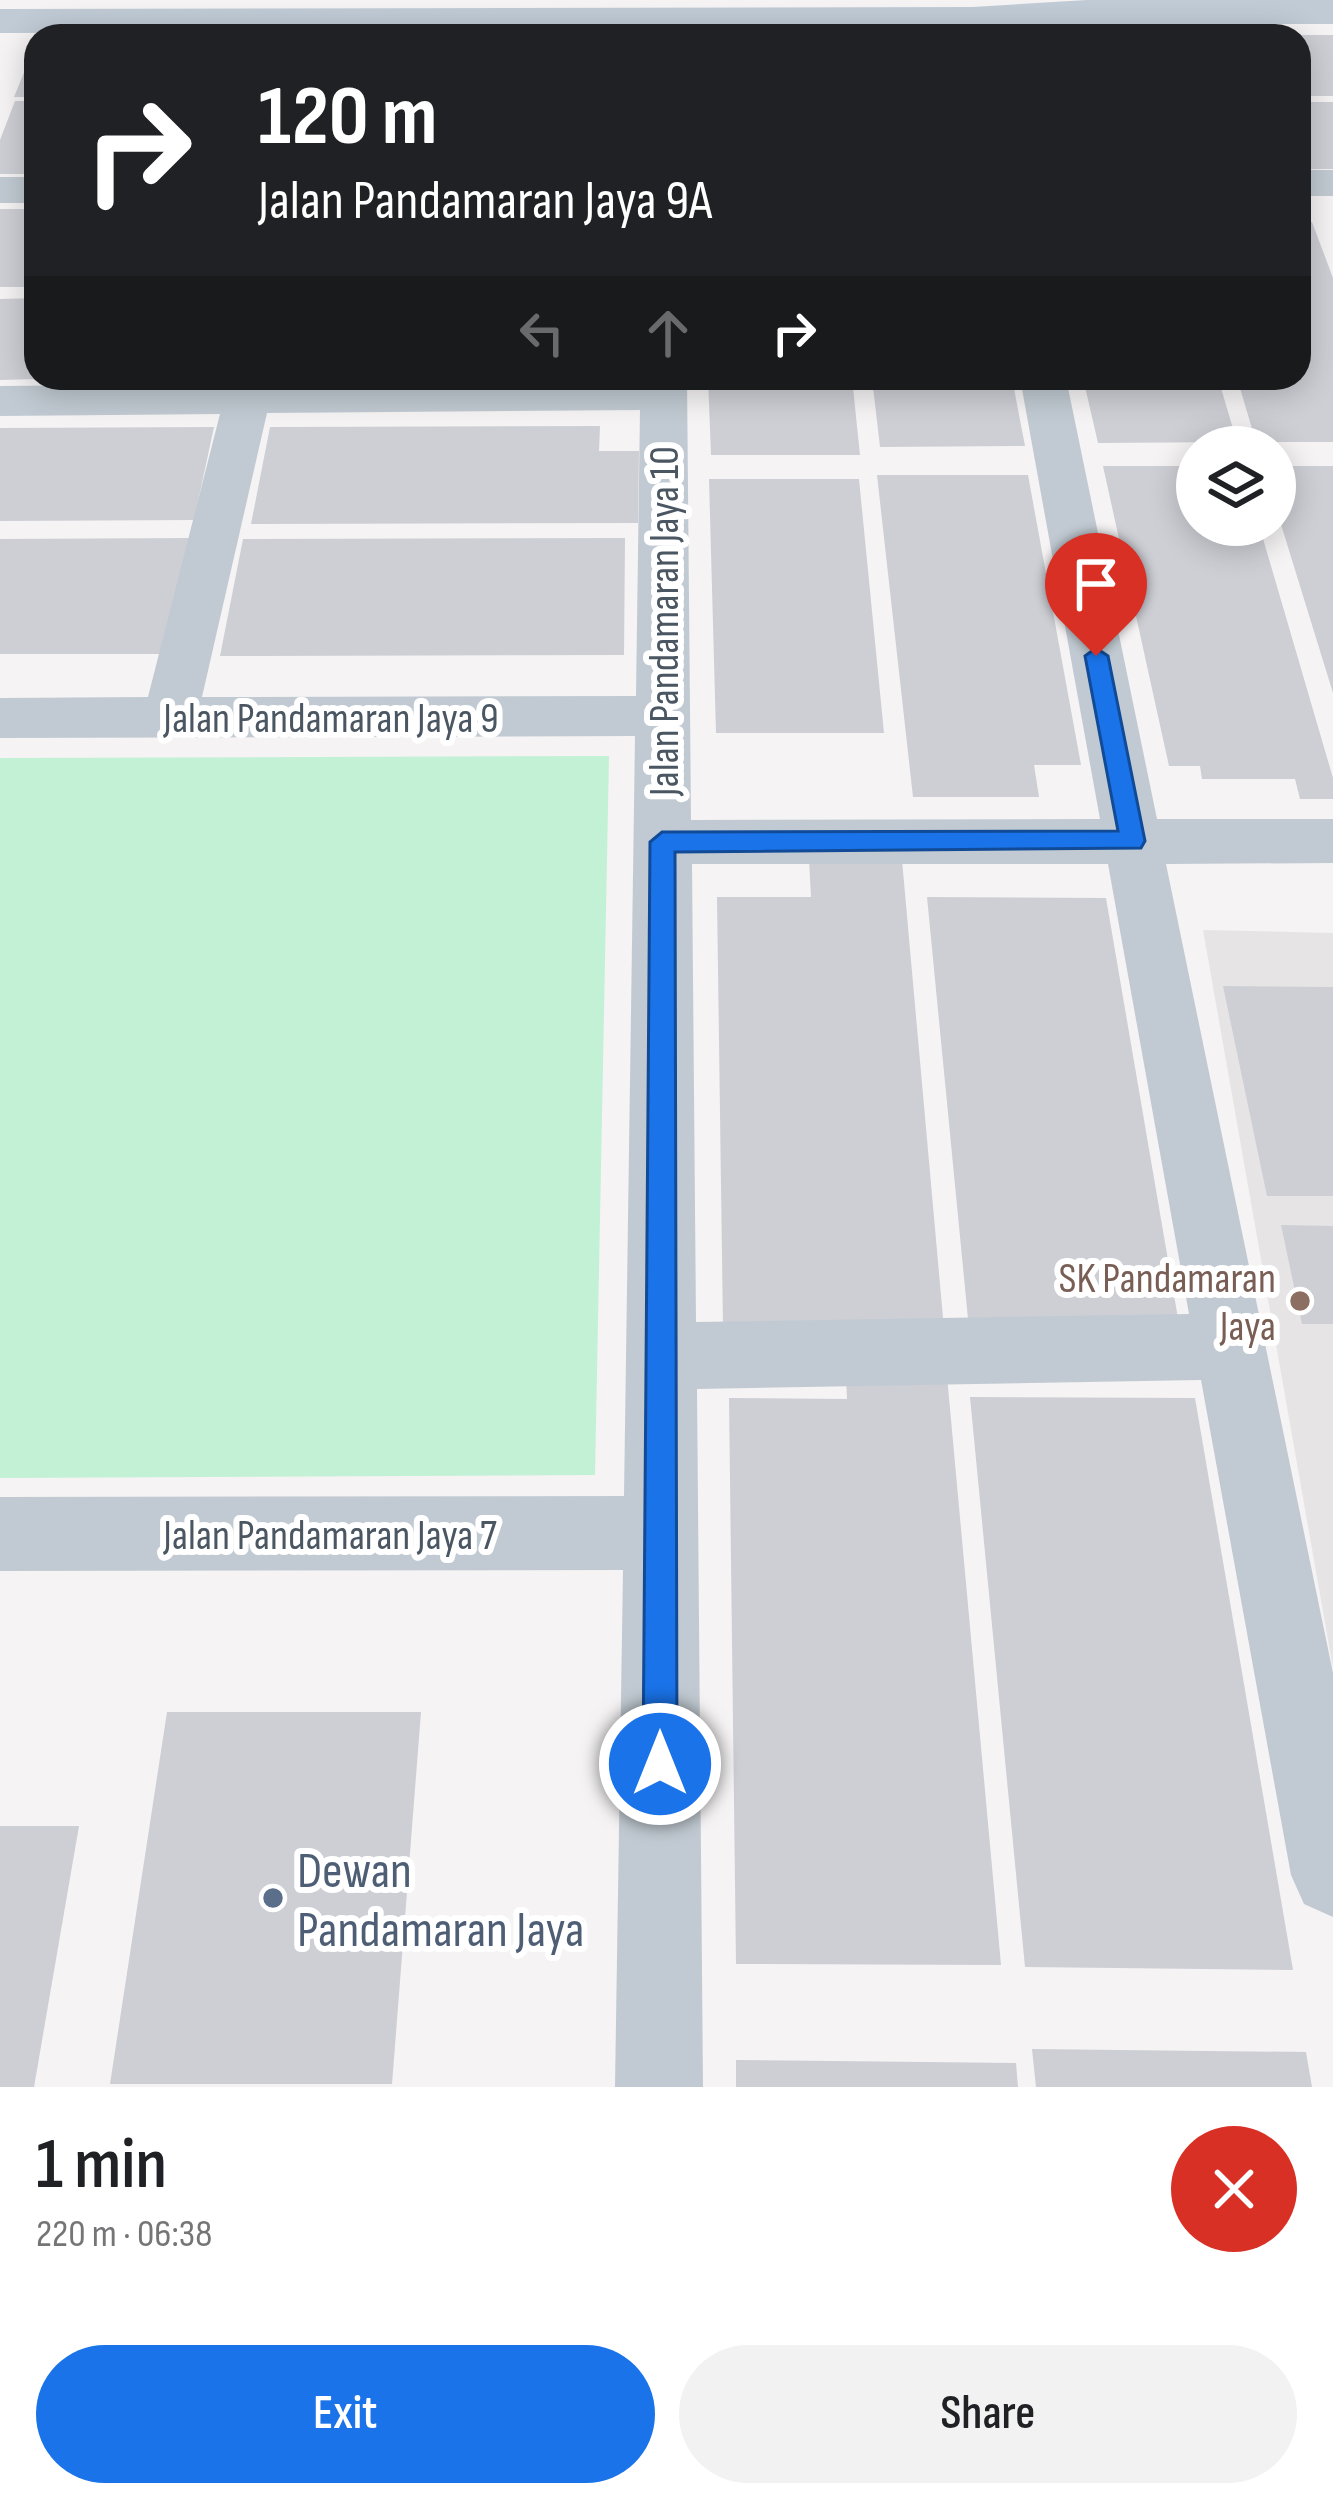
<!DOCTYPE html>
<meta charset="utf-8">
<style>
:root{--surface:#fff;--page:#f2f2f2;--text:#202124;--muted:#757577;--accent:#1a73e8}
body{margin:0;font-family:"Sofia Sans Condensed",sans-serif;background:var(--page);color:var(--text);height:100vh;display:flex;flex-direction:column;font-size:45px;white-space:nowrap}
*{box-sizing:border-box;margin:0}
p{font-size:39px;color:var(--muted)}
.icon{flex:none;width:66px;height:66px;fill:none;stroke:currentColor;stroke-width:2;stroke-linecap:round;stroke-linejoin:round}
.map{position:relative;height:2087px;overflow:hidden}
.details{display:flex;flex-direction:column;background:var(--surface);flex:1}
.details>*{flex:none}
.hud{position:absolute;left:24px;top:24px;width:1287px;height:366px;border-radius:36px;box-shadow:0 6px 30px #0003;background:#202124;color:#fff;overflow:hidden}
.controls{position:absolute;left:1176px;top:426px;display:grid;gap:24px}
.controls a{display:grid;place-items:center;width:120px;height:120px;border-radius:50%;background:var(--surface);box-shadow:0 6px 30px #0003;font-size:60px}
.pin{position:absolute;display:grid;place-items:center;width:102px;height:102px;color:#fff;margin:-123px -51px;border-radius:50% 50% 50% 0;rotate:-45deg;box-shadow:0 0 12px #0007}
.pin .icon{rotate:45deg}
.me{position:absolute;width:132px;margin:-66px;rotate:0deg;stroke-linejoin:round;filter:drop-shadow(0 0 9px #0008)}
.turn{display:flex;align-items:center;gap:42px;height:252px;padding:0 36px;font-size:54px}
.turn .icon{width:156px;height:156px;stroke-width:2.5}
.turn b{display:block;font-size:84px;line-height:102px}
.lanes{display:flex;align-items:center;height:114px;padding:0 36px;background:#0003;justify-content:center;gap:60px;direction:ltr}
.lanes .off{opacity:.35}
.round{display:grid;place-items:center;flex:none;width:126px;height:126px;border-radius:63px;background:var(--page)}
.summary{display:flex;align-items:center;justify-content:space-between;height:204px;padding:0 36px}
h1{font-size:72px;font-weight:600;line-height:90px}
.primary-button{display:flex;gap:24px;margin-top:auto;padding:24px 36px}
.primary-button a{flex:1;height:138px;border-radius:72px;background:var(--accent);color:#fff;font-size:48px;font-weight:600;line-height:138px;text-align:center}
.primary-button a+a{background:var(--page);color:var(--text)}
.map>svg:first-child{display:block}
.education{fill:#e6e4e5}
.green{fill:#c3f1d5}
.building{fill:#cdcfd5}
.lines{fill:none;stroke-linecap:round;stroke-linejoin:round}
.minor{fill:#c1cad2;fill-rule:evenodd}
.secondary{fill:#c1cbd6;fill-rule:evenodd}
.route{fill:#1a73e8;stroke:#114b97;stroke-width:3}
.education-dot{fill:#8d6e63;stroke:#fff;stroke-width:4.5}
.service-dot{fill:#5c6f8a;stroke:#fff;stroke-width:4.5}
.labels{text-anchor:middle;stroke-width:12;stroke-linejoin:round;paint-order:stroke}
.street-label{font-size:42px;fill:#4a5661;stroke:#fff}
.education-label{font-size:42px;fill:#785e54;stroke:#fff;text-anchor:end}
.near-service-label{font-size:51px;fill:#4e5e75;stroke:#fff;text-anchor:start}
</style>
<div class="map">
<svg width="1333" height="2087" viewBox="0 0 1333 2087">
<rect width="100%" height="100%" fill="#f5f3f3"/>
<path class="education" d="M 1203,930 L 1333,933 L 1333,1669 L 1333,1668 Z"/>
<path class="green" d="M 609,756 L 595,1475 L 0,1478 L 0,758 Z"/>
<path class="building" d="M 1299,35 L 1333,35 L 1333,96 L 1299,96 Z
M 36,43 L 36,97 L 14,97 Z
M 15,101 L 36,101 L 36,174 L 0,174 L 0,140 Z
M 1299,102 L 1333,102 L 1333,169 L 1299,169 Z
M 0,209 L 36,209 L 36,287 L 0,287 Z
M 1299,222 L 1312,222 L 1333,278 L 1333,442 L 1256,442 L 1237,378 L 1299,378 Z
M 36,298 L 36,379 L 0,380 L 0,299 Z
M 280,378 L 607,378 L 607,382 L 278,383 Z
M 708,378 L 852,378 L 860,455 L 711,455 Z
M 872,378 L 1012,378 L 1025,446 L 880,447 Z
M 1083,378 L 1218,378 L 1237,442 L 1098,443 Z
M 600,426 L 599,451 L 639,451 L 638,523 L 251,524 L 270,427 Z
M 214,427 L 194,520 L 0,521 L 0,428 Z
M 1103,466 L 1197,466 L 1197,525 L 1259,525 L 1333,778 L 1333,799 L 1300,799 L 1295,779 L 1202,779 L 1200,766 L 1169,766 Z
M 1275,466 L 1333,466 L 1333,693 L 1275,505 Z
M 877,475 L 1028,475 L 1081,765 L 1034,765 L 1039,797 L 913,797 Z
M 709,479 L 859,479 L 884,733 L 716,733 Z
M 190,538 L 165,654 L 0,654 L 0,539 Z
M 625,538 L 624,655 L 220,656 L 243,539 Z
M 809,859 L 902,860 L 944,1329 L 723,1328 L 717,897 L 811,897 Z
M 927,897 L 1106,898 L 1180,1330 L 969,1329 Z
M 1223,986 L 1333,987 L 1333,1196 L 1267,1196 Z
M 1281,1225 L 1333,1226 L 1333,1324 L 1302,1324 Z
M 846,1375 L 947,1376 L 1001,1965 L 736,1964 L 729,1398 L 847,1399 Z
M 970,1397 L 1195,1398 L 1293,1970 L 1025,1967 Z
M 167,1712 L 421,1712 L 392,2084 L 110,2084 Z
M 0,1826 L 79,1826 L 34,2087 L 0,2087 Z
M 1032,2049 L 1306,2052 L 1312,2087 L 1036,2087 Z
M 736,2060 L 1016,2063 L 1018,2087 L 736,2087 Z"/>
<g class="lines">
<path class="minor" d="M 1299,170 L 1333,170 L 1333,196 L 1299,196 Z
M 0,177 L 36,177 L 36,203 L 0,203 Z
M 229,378 L 275,378 L 274,384 L 687,378 L 691,820 L 1100,819 L 1020,378 L 1066,378 L 1157,819 L 1333,819 L 1333,863 L 1166,864 L 1333,1673 L 1333,1917 L 1304,1904 L 1291,1875 L 1201,1380 L 697,1389 L 703,2087 L 615,2087 L 623,1570 L 0,1571 L 0,1497 L 624,1496 L 635,736 L 0,738 L 0,698 L 148,697 L 220,414 L 0,416 L 0,386 L 227,384 ZM 640,410 L 636,696 L 202,697 L 267,413 ZM 692,864 L 1108,864 L 1189,1314 L 696,1322 Z"/>
<path class="secondary" d="M 1087,0 L 1333,0 L 1333,24 L 1087,24 L 973,31 L 0,33 L 0,9 L 973,7 Z"/>
</g>
<path class="route" d="M 1096,648 L 1108,656 L 1145,841 L 1141,848 L 675,852 L 677,1764 L 672,1776 L 660,1781 L 648,1776 L 643,1764 L 650,842 L 662,832 L 1118,831 L 1085,656 Z"/>
<circle class="education-dot" cx="1300" cy="1301" r="12"/>
<circle class="service-dot" cx="273" cy="1898" r="12"/>
<g class="labels">
<g class="street-label">
<text transform="translate(663 621) rotate(-90)" y="15">Jalan Pandamaran Jaya 10</text>
<text x="331" y="732">Jalan Pandamaran Jaya 9</text>
<text x="330" y="1549">Jalan Pandamaran Jaya 7</text>
</g>
<g class="education-label">
<text x="1276" y="1292">SK Pandamaran<tspan x="1276" dy="48">Jaya</tspan></text>
</g>
<g class="near-service-label">
<text x="297" y="1887">Dewan<tspan x="297" dy="59">Pandamaran Jaya</tspan></text>
</g>
</g>
</svg>
<div class="controls">
<a><svg class="icon" aria-label="layers" viewBox="0 0 24 24"><path d="M12 4l9 5-9 5-9-5zM3 14l9 5 9-5"/></svg></a>
</div>
<div class="pin" style="left:1096px;top:656px;background:#d93025"><svg class="icon" aria-label="arrive" viewBox="0 0 24 24"><path d="M6 21V4h12l-3 4 3 4H6"/></svg></div>
<svg class="me" style="left:660px;top:1764px" viewBox="-20 -20 40 40"><circle r="17" fill="#1a73e8" stroke="#fff" stroke-width="3"/><path d="M0-11L8 9 0 5-8 9z" fill="#fff"/></svg>
<div class="hud">
<div class="turn"><svg class="icon" aria-label="right" viewBox="0 0 24 24"><path d="M7 20v-9h11M14 6l5 5-5 5"/></svg><div><b>120 m</b>Jalan Pandamaran Jaya 9A</div></div>
<div class="lanes"><svg class="icon off" aria-label="left" viewBox="0 0 24 24"><path d="M17 20v-9H6M10 6l-5 5 5 5"/></svg><svg class="icon off" aria-label="ahead" viewBox="0 0 24 24"><path d="M12 20V5M6 11l6-6 6 6"/></svg><svg class="icon" aria-label="right" viewBox="0 0 24 24"><path d="M7 20v-9h11M14 6l5 5-5 5"/></svg></div>
</div>
</div>
<section class="details">
<div class="summary"><div><h1>1 min</h1><p>220 m · 06:38</p></div><a class="round" style="background:#d93025;color:#fff"><svg class="icon" aria-label="close" viewBox="0 0 24 24"><path d="M6 6l12 12M18 6L6 18"/></svg></a></div>
<div class="primary-button"><a>Exit</a><a>Share</a></div>
</section>
